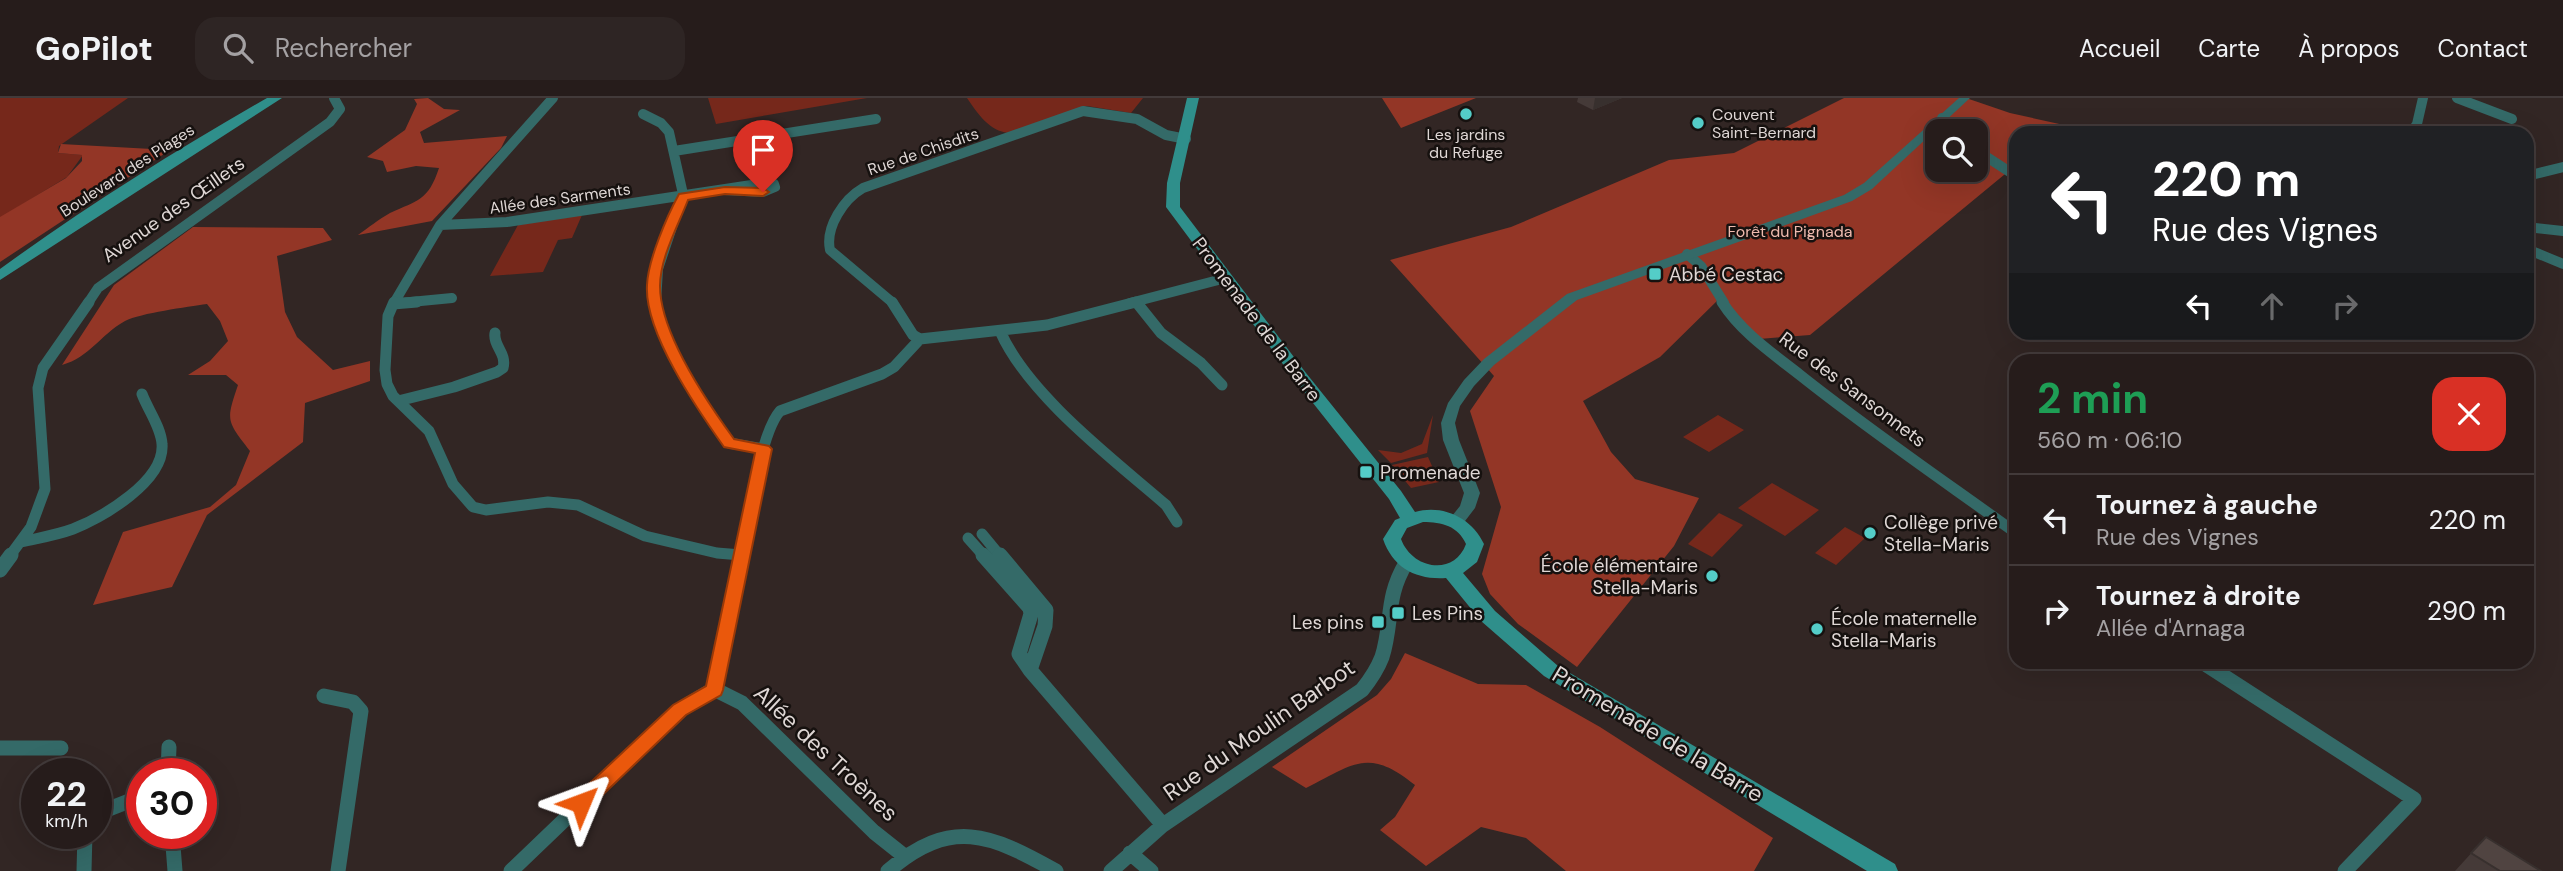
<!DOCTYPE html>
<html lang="fr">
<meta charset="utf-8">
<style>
:root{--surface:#261c1b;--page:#2e2524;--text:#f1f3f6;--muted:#a4a1a3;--line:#423a3a}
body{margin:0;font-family:"DM Sans",sans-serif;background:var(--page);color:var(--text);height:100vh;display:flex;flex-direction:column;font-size:26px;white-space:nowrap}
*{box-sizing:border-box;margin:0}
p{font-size:23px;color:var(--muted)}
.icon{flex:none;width:38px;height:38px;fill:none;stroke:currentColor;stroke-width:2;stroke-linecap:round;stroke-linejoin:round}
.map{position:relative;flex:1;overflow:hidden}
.details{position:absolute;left:2009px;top:256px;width:525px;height:315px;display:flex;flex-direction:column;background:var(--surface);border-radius:21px;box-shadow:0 7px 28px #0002,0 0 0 2px var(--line)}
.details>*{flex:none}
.banner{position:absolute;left:2009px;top:28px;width:525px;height:214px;border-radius:21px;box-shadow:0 7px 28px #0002,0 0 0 2px var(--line);background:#202124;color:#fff;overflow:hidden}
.fabs{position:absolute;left:1925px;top:21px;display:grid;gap:14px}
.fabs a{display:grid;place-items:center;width:63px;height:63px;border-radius:14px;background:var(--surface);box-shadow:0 7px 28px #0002,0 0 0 2px var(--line);font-size:35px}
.speed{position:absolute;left:21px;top:660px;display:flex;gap:14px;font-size:35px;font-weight:700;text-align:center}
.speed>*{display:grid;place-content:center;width:91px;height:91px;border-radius:50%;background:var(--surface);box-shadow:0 7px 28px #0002,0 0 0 2px var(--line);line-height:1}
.speed small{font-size:18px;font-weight:400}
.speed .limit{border:10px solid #d22;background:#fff;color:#111}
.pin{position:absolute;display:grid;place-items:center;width:60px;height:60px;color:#fff;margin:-72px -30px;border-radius:50% 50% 50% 0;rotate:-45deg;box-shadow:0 0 7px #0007}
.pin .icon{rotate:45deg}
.me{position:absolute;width:77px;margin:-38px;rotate:46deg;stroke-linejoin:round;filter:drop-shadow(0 0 5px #0008)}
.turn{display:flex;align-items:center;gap:24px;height:147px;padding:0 28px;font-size:32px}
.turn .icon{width:91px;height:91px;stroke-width:2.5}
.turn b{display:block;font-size:49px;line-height:60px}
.lanes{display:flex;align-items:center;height:66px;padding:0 28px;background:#0003;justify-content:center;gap:35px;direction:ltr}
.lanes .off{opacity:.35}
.round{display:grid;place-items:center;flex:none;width:74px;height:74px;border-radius:21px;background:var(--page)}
.summary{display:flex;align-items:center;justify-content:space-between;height:119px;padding:0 28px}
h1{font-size:42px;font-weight:700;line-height:52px;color:#1e9e55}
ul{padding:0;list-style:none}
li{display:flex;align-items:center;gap:21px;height:91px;padding:0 28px;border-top:2px solid var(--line)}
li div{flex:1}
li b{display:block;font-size:26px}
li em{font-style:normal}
header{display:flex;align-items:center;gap:42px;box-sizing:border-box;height:98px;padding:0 35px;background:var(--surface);border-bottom:2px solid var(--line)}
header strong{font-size:33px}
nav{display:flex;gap:38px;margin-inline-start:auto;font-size:24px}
.search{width:490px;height:63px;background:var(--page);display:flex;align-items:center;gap:18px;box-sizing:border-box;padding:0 24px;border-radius:21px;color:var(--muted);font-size:26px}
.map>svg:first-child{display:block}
.green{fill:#76281b}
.forest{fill:#933626;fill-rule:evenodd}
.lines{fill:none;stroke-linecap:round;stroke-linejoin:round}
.minor-far2{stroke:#346a68;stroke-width:10}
.minor-far1{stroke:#346a68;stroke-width:11}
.minor{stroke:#346a68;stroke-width:15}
.tertiary{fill:#346a68;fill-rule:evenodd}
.secondary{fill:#2f8f8b;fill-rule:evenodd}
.wall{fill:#453a38}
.shaded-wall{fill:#38302e}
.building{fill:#504441;stroke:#38302e;stroke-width:2}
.route{fill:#ea580c;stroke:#983908;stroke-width:2}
.poi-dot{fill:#54cdc8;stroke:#16110f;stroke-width:2.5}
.labels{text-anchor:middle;stroke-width:5;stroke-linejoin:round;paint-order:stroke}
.far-poi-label{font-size:16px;fill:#dfd7d5;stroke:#16110f;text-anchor:start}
.far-street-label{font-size:16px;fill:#dfd7d5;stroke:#16110f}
.far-park-label{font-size:16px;fill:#eebaae;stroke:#16110f}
.street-label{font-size:19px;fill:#dfd7d5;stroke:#16110f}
.poi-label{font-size:19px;fill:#dfd7d5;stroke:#16110f;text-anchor:start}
.near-street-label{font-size:23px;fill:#dfd7d5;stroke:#16110f}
</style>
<header>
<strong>GoPilot</strong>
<div class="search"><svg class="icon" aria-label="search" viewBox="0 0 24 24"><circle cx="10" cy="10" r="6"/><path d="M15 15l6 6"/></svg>Rechercher</div>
<nav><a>Accueil</a><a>Carte</a><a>À propos</a><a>Contact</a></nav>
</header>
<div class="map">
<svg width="2563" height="773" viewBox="0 0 2563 773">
<rect width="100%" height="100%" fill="#322624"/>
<path class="green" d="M 0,0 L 128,0 L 59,48 L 58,55 L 83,57 L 67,79 L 0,120 Z
M 708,0 L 867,0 L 716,26 Z
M 967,0 L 1143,0 L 1131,15 L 1087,8 L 1009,35 C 989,33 978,16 967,0 Z
M 582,117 L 572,140 L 558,142 L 543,174 L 490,178 L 518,127 Z
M 1433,317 L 1427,355 L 1391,365 L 1378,352 L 1401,355 L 1422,346 Z
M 1718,317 L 1744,332 L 1709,354 L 1683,339 Z
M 1428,359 L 1439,384 L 1411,390 L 1392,367 Z
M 1772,385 L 1819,412 L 1785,438 L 1738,410 Z
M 1719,415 L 1743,427 L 1712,459 L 1688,446 Z
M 1845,429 L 1865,440 L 1836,467 L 1815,455 Z"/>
<path class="forest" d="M 428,0 L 444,11 L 460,12 L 420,34 L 424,45 L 507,38 L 501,50 L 432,123 L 358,137 C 368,130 379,121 390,115 C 418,102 428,103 439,70 L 416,68 L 387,74 L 383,63 L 367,59 L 405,32 L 417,6 L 414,1 Z
M 1382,0 L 1476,0 L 1401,30 Z
M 1844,0 L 1966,0 L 2010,15 L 2064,27 L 2055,35 L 2016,35 L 2016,67 L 1810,237 L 1759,241 L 1721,199 L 1660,259 L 1583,303 L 1611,354 L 1635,381 L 1699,400 L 1674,448 L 1577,569 L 1518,526 L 1490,496 L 1482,476 L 1501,409 L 1470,313 L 1494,278 L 1390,162 L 1511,129 L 1669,62 L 1734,55 ZM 1937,33 L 1976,33 L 1976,72 L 1937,72 Z
M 61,46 L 170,52 L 0,164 L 0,119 L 66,80 L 82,63 L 82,57 L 58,55 Z
M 193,129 L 323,130 L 332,142 L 277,158 L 285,214 L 297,239 L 333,272 L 370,263 L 370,283 L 305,305 L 303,344 L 207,417 L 172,489 L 93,507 L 123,434 L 210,409 L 236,387 L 250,353 C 226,322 226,323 238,287 L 226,277 L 188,277 L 210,263 L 228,243 L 220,223 L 207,206 C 187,209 141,215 125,223 C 100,237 90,259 62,267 L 114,187 Z
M 1405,555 L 1478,586 L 1526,587 L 1600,629 L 1773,740 L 1754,773 L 1566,773 L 1526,740 L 1481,729 L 1426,768 L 1380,732 L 1395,719 L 1415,687 C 1368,649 1354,666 1306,690 L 1272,669 L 1377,597 L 1391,581 Z"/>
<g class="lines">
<path class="minor-far2" d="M 2457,0 L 2512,21
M 643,16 L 661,25 L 669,34 L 683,96 L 658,171 L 656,205
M 1942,20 L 1957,33
M 2411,35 L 2417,26 L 2423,0
M 1976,52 L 2016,78
M 674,53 L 876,21
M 2527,78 L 2563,69
M 440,127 L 507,124 L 765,85 L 774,86 L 775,89 L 763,94 L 725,92
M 2527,129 L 2563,133
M 2527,151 L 2563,166
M 1687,156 L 1701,168 L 1724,205
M 88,205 L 98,190 L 330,24 L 340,11 L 334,0
M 394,205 L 440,127 L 553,0
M 400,205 L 452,200
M 893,205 L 830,152 C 825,129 844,101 863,90 L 1083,13 L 1137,21 L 1166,37 L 1186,41
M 1130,205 L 1226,180"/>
<path class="minor-far1" d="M 394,204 L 388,218 L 385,272 L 387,286 L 393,298 L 429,333 L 453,386 L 473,409 L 486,412 L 548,404 L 578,407 L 645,438 L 717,455 L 741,457
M 655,204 C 663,256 700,303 729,345 L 764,351
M 892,204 L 913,237 L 920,241
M 1722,204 C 1741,234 1772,255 1800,277 C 1869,332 1944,383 2016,435
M 1137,205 L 1161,235 L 1201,265 L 1222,287
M 393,206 L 417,204
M 1000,233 C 1028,297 1113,361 1166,407 L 1177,424
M 398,303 L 454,289 L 497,274 L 503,270 C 507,255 493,248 495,235
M 982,436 L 1001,459
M 968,440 L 985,459
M 21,444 C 38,440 57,437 73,431 C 103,419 165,383 162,346 C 161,329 148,312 142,296
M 9,459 L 31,429 L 45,391 L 38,290 L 43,270 L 89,204
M 742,459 C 749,425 759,337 780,313 L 882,276 L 894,269 L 920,241 L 1047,227 L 1136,204"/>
<path class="minor" d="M 983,457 L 1030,510 L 1031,516 L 1019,556 L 1030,572
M 1000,457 L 1046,512 L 1045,528 L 1030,572 L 1163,727
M 0,472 L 11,457
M 2202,564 L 2414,701 L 2345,773
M 714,591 L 742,605 L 874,734 L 903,757
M 324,598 L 353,604 L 361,613 L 338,773
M 0,650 L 61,650
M 168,676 L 169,649
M 96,716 L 142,698
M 172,735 L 175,773
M 1130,755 L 1151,773
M 84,773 L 85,735
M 511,773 L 679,612 L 714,591 L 742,457
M 888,773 C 951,719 990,736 1056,773
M 1111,773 L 1163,727 L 1362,592 C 1370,582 1377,572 1382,559 C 1393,524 1385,500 1406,465"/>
<path class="tertiary" d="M 1959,0 L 1970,0 L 1872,91 L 1852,103 L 1577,202 L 1494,267 L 1474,288 L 1460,308 L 1455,325 L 1459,342 L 1480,395 L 1475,410 L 1462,427 L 1450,427 L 1448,423 L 1460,408 L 1464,395 L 1443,342 L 1441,325 L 1448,305 L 1464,282 L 1484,261 L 1567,196 L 1844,97 L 1864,85 Z"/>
<path class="secondary" d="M 267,0 L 282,0 L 0,182 L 0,171 C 85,109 176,52 267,0 Z
M 1187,0 L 1199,0 L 1180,85 L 1180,109 L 1306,275 L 1401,393 L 1415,414 C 1443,406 1472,420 1484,446 L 1477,464 L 1463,475 L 1495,513 L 1558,568 L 1895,766 L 1898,773 L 1867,773 L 1544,578 L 1481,523 L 1446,480 C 1416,482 1393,470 1383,441 L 1395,422 L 1400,420 L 1389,401 L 1294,281 L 1166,109 L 1167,85 ZM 1423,424 C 1442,424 1458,428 1466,446 C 1454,479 1412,471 1401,441 L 1407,430 Z"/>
</g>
<path class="wall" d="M 1578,0 L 1622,0 L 1593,12 L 1577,4 Z
M 2486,739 L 2541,773 L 2455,773 Z"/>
<path class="shaded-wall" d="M 1595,0 L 1622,0 L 1593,12 Z"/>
<path class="building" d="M 2486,739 L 2541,773 L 2500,773 L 2471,755 Z"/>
<path class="route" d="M 725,89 L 763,90 L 769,94 L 763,98 L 725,96 L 688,102 C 678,128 660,160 660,188 C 660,235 707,304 734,341 L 769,348 L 772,351 L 723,592 L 721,597 L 686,617 L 588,711 L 581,714 L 574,711 L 571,705 L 574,700 L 673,607 L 706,588 L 755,355 L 724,349 C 697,311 644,234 647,187 C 648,162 667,118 679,96 Z"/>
<g class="poi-dot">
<circle cx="1466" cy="16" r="7"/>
<circle cx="1698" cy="25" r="7"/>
<rect x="1648" y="169" width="14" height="14" rx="3.5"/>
<rect x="1359" y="367" width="14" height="14" rx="3.5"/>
<circle cx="1870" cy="435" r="7"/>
<circle cx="1712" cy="478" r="7"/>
<rect x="1391" y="508" width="14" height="14" rx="3.5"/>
<rect x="1371" y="517" width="14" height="14" rx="3.5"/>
<circle cx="1817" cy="531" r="7"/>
</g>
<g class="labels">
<g class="far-poi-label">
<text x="1712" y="22">Couvent<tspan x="1712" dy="18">Saint-Bernard</tspan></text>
<text x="1466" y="42" text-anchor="middle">Les jardins<tspan x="1466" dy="18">du Refuge</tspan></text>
</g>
<g class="far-street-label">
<text transform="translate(923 53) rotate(-19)" y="6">Rue de Chisdits</text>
<text transform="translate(127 72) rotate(-33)" y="6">Boulevard des Plages</text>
<text transform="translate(560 100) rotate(-8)" y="6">Allée des Sarments</text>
</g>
<g class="far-park-label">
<text x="1790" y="139">Forêt du Pignada</text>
</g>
<g class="street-label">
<text transform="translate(173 111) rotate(-35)" y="7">Avenue des Œillets</text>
<text transform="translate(1257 221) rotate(53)" y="7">Promenade de la Barre</text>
<text transform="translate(1853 291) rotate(37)" y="7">Rue des Sansonnets</text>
</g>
<g class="poi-label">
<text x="1669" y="183">Abbé Cestac</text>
<text x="1380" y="381">Promenade</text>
<text x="1884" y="431">Collège privé<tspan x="1884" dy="22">Stella-Maris</tspan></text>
<text x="1698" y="474" text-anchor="end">École élémentaire<tspan x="1698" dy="22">Stella-Maris</tspan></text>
<text x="1412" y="522">Les Pins</text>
<text x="1831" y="527">École maternelle<tspan x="1831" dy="22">Stella-Maris</tspan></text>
<text x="1364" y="531" text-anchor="end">Les pins</text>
</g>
<g class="near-street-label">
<text transform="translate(1259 632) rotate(-35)" y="8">Rue du Moulin Barbot</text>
<text transform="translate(1658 636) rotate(31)" y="8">Promenade de la Barre</text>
<text transform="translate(826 655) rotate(43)" y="8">Allée des Troènes</text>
</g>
</g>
</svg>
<div class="fabs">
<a><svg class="icon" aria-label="search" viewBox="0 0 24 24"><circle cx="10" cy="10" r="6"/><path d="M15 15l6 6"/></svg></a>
</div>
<div class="speed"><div>22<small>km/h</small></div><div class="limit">30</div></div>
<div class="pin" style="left:763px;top:94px;background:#d93025"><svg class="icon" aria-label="arrive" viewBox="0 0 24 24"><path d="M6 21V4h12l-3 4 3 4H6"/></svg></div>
<svg class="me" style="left:581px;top:705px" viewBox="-20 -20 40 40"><path d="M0-17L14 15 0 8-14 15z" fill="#ea580c" stroke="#fff" stroke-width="4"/></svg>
<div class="banner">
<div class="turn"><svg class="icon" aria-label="left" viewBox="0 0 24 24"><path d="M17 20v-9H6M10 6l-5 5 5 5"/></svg><div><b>220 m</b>Rue des Vignes</div></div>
<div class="lanes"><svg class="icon" aria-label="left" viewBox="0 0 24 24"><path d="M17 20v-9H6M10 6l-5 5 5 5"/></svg><svg class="icon off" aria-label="ahead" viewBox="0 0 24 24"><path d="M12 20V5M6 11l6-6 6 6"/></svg><svg class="icon off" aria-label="right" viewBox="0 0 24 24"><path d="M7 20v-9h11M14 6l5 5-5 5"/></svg></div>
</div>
<section class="details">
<div class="summary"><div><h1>2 min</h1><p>560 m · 06:10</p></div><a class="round" style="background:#d93025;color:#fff"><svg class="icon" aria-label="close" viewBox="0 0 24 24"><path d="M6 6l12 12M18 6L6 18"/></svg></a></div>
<ul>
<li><svg class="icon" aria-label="left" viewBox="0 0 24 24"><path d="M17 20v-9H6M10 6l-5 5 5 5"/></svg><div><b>Tournez à gauche</b><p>Rue des Vignes</p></div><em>220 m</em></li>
<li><svg class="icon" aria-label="right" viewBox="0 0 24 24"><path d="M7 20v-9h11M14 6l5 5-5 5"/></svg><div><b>Tournez à droite</b><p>Allée d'Arnaga</p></div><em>290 m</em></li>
</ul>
</section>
</div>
